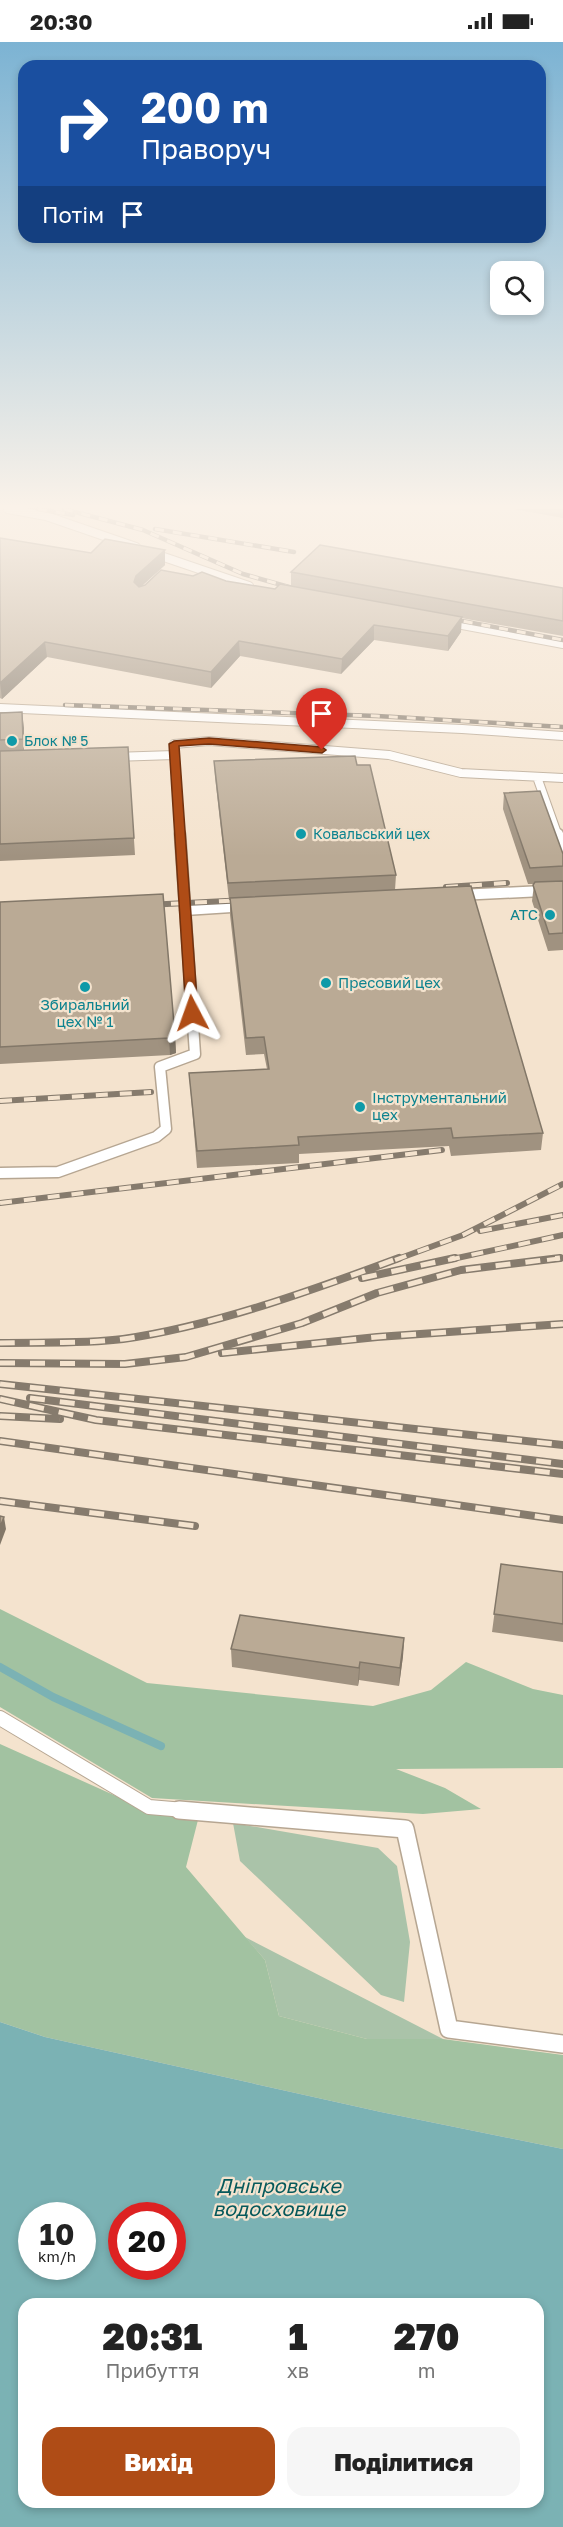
<!DOCTYPE html>
<html lang="uk">
<meta charset="utf-8">
<style>
:root{--surface:#fff;--page:#f6f6f6;--text:#222;--muted:#767676;--accent:#af4c16}
body{margin:0;font-family:"Golos Text",sans-serif;background:var(--page);color:var(--text);height:100vh;display:flex;flex-direction:column;font-size:22px;white-space:nowrap}
*{box-sizing:border-box;margin:0}
p{font-size:20px;color:var(--muted)}
.icon{flex:none;width:33px;height:33px;fill:none;stroke:currentColor;stroke-width:2;stroke-linecap:round;stroke-linejoin:round}
.map{position:relative;flex:1;overflow:hidden}
.side{position:absolute;left:18px;top:2256px;width:526px;height:210px;display:flex;flex-direction:column;background:var(--surface);border-radius:18px;box-shadow:0 3px 9px #0003}
.side>*{flex:none}
.hud{position:absolute;left:18px;top:18px;width:528px;height:183px;border-radius:18px;box-shadow:0 3px 9px #0003;background:#1a4fa0;color:#fff;overflow:hidden}
.buttons{position:absolute;left:490px;top:219px;display:grid;gap:12px}
.buttons a{display:grid;place-items:center;width:54px;height:54px;border-radius:12px;background:var(--surface);box-shadow:0 3px 9px #0003;font-size:30px}
.speed{position:absolute;left:18px;top:2160px;display:flex;gap:12px;font-size:30px;font-weight:700;text-align:center}
.speed>*{display:grid;place-content:center;width:78px;height:78px;border-radius:50%;background:var(--surface);box-shadow:0 3px 9px #0003;line-height:1}
.speed small{font-size:15px;font-weight:400}
.speed .limit{border:9px solid #d22;background:#fff;color:#111}
.pin{position:absolute;display:grid;place-items:center;width:51px;height:51px;color:#fff;margin:-62px -26px;border-radius:50% 50% 50% 0;rotate:-45deg;box-shadow:0 0 6px #0007}
.pin .icon{rotate:45deg}
.me{position:absolute;width:66px;margin:-33px;rotate:356deg;stroke-linejoin:round;filter:drop-shadow(0 0 4px #0008)}
.turn{display:flex;align-items:center;gap:21px;height:126px;padding:0 24px;font-size:27px}
.turn .icon{width:78px;height:78px;stroke-width:2.5}
.turn b{display:block;font-size:42px;line-height:51px}
.then{display:flex;align-items:center;height:57px;padding:0 24px;background:#0003;gap:12px;font-size:22px}
.eta{display:flex;justify-content:space-evenly;align-items:center;height:102px;text-align:center}
.eta b{font-size:36px;font-weight:800;line-height:42px}
.action{display:flex;gap:12px;margin-top:auto;padding:12px 24px}
.action a{flex:1;height:69px;border-radius:18px;background:var(--accent);color:#fff;font-size:24px;font-weight:800;line-height:69px;text-align:center}
.action a+a{background:var(--page);color:var(--text)}
.status{display:flex;justify-content:space-between;align-items:center;height:42px;padding:0 30px;background:var(--surface);direction:ltr}
.status svg{height:16px;fill:currentColor}
.map>svg:first-child{display:block}
.green{fill:#aac3a9}
.forest{fill:#a2c2a1}
.water{fill:#7bb2b4;fill-rule:evenodd}
.lines{fill:none;stroke-linecap:round;stroke-linejoin:round}
.stream{stroke:#7bb2b4;stroke-width:8}
.lane-far3-casing{stroke:#b6a692;stroke-width:10}
.lane-far2-casing{stroke:#b6a692;stroke-width:13}
.lane-far1-casing{stroke:#b6a692;stroke-width:16}
.lane-casing{stroke:#b6a692;stroke-width:20}
.lane-far3{stroke:#fff;stroke-width:8}
.lane-far2{stroke:#fff;stroke-width:10}
.lane-far1{stroke:#fff;stroke-width:14}
.lane{stroke:#fff;stroke-width:17}
.rail-far2-casing{stroke:#867b6d;stroke-width:4.5}
.rail-far1-casing{stroke:#867b6d;stroke-width:6}
.rail-casing{stroke:#867b6d;stroke-width:8}
.rail-far2{stroke:#f4e3ce;stroke-width:3;stroke-dasharray:9;stroke-linecap:butt}
.rail-far1{stroke:#f4e3ce;stroke-width:4;stroke-dasharray:12;stroke-linecap:butt}
.rail{stroke:#f4e3ce;stroke-width:5;stroke-dasharray:15;stroke-linecap:butt}
.wall{fill:#a09280}
.shaded-wall{fill:#827768}
.building{fill:#baaa95;stroke:#827768;stroke-width:1.5}
.route{fill:#af4c16;stroke:#72310e;stroke-width:1.5}
.culture-dot{fill:#0f9aa8;stroke:#f4e3ce;stroke-width:2}
.labels{text-anchor:middle;stroke-width:4.5;stroke-linejoin:round;paint-order:stroke}
.far-culture-label{font-size:14px;fill:#0d838f;stroke:#f4e3ce;text-anchor:start}
.culture-label{font-size:15px;fill:#0d838f;stroke:#f4e3ce;text-anchor:start}
.near-water-label{font-size:20px;font-style:italic;fill:#06595b;stroke:#f4e3ce}
</style>
<div class="status"><b>20:30</b><svg viewBox="0 0 49 12"><path d="M0 12V9h3v3zM5 12V6h3v6zM10 12V3h3v9zM15 12V0h3v12zM26 1h20v11H26zM47 4h2v5h-2z"/></svg></div>
<div class="map">
<svg width="563" height="2485" viewBox="0 0 563 2485">
<rect width="100%" height="100%" fill="#f4e3ce"/>
<path class="green" d="M 233,1781 L 378,1806 L 397,1824 L 410,1900 L 404,1960 L 381,1953 L 240,1819 Z
M 245,1895 L 443,1997 L 367,1997 L 279,1974 L 265,1918 Z"/>
<path class="forest" d="M 0,1567 L 147,1641 L 373,1664 L 431,1648 L 466,1620 L 533,1647 L 563,1653 L 563,1726 L 396,1727 L 445,1746 L 481,1767 L 423,1772 L 152,1756 L 0,1665 Z
M 0,1702 L 136,1763 L 198,1778 L 186,1825 L 265,1918 L 279,1974 L 367,1997 L 443,1997 L 563,2013 L 563,2107 L 381,2070 L 45,1995 L 0,1980 Z"/>
<path class="water" d="M 0,1980 L 45,1995 L 381,2070 L 563,2107 L 563,2485 L 0,2485 ZM 32,2174 L 82,2174 L 82,2224 L 32,2224 ZM 122,2174 L 172,2174 L 172,2224 L 122,2224 ZM 24,2262 L 538,2262 L 538,2460 L 24,2460 Z"/>
<g class="lines">
<path class="stream" d="M 0,1625 L 53,1655 L 161,1704"/>
<g class="lane-far3-casing">
<path id="lane-far3" d="M 8,467 L 46,474 L 136,505
M 152,511 L 249,544
M 446,580 L 563,602
M 0,666 L 462,687 L 563,694
M 113,715 L 174,713
M 537,735 L 558,794
M 180,794 L 174,702 L 209,699 L 389,713 L 461,731 L 563,736"/>
</g>
<g class="lane-far2-casing">
<path id="lane-far2" d="M 558,792 L 563,807
M 459,853 L 563,848
M 185,868 L 247,864
M 0,1131 L 58,1130 L 156,1095 L 166,1087 L 160,1025 L 195,1012 L 180,792"/>
</g>
<g class="lane-far1-casing">
<path id="lane-far1" d="M 0,1676 L 149,1765 L 196,1769"/>
</g>
<g class="lane-casing">
<path id="lane" d="M 179,1768 L 405,1787 L 449,1987 L 563,2002"/>
</g>
<use href="#lane-far3" class="lane-far3"/>
<use href="#lane-far2" class="lane-far2"/>
<use href="#lane-far1" class="lane-far1"/>
<use href="#lane" class="lane"/>
<g class="rail-far2-casing">
<path id="rail-far2" d="M 38,467 L 73,473
M 64,467 L 143,488 L 243,532 L 296,547
M 155,487 L 294,510
M 446,576 L 563,598
M 65,663 L 377,674 L 563,685"/>
</g>
<g class="rail-far1-casing">
<path id="rail-far1" d="M 446,845 L 507,841
M 147,863 L 246,858
M 0,1059 L 151,1050
M 0,1161 L 442,1108
M 480,1189 L 563,1173
M 395,1218 L 463,1193 L 563,1142
M 448,1218 L 563,1193
M 547,1218 L 563,1216"/>
</g>
<g class="rail-casing">
<path id="rail" d="M 362,1236 L 455,1216
M 0,1301 C 40,1300 83,1302 123,1297 C 214,1284 313,1248 399,1216
M 222,1311 L 377,1295 L 563,1282
M 0,1321 L 125,1322 L 186,1315 L 302,1281 L 377,1251 L 461,1228 L 560,1216
M 0,1342 L 563,1403
M 30,1356 L 563,1422
M 0,1357 L 96,1378 L 563,1432
M 0,1374 L 60,1377
M 0,1399 L 563,1478
M 0,1459 L 195,1484"/>
</g>
<use href="#rail-far2" class="rail-far2"/>
<use href="#rail-far1" class="rail-far1"/>
<use href="#rail" class="rail"/>
</g>
<path class="wall" d="M 513,467 L 563,467 L 563,476 Z
M 0,496 L 165,523 L 142,544 L 193,534 L 275,547 L 291,544 L 291,530 L 563,546 L 563,594 L 461,576 L 461,590 L 448,609 L 374,598 L 341,632 L 240,614 L 211,646 L 47,615 L 2,657 L 0,656 Z
M 0,667 L 0,671 L 24,686 L 24,708 L 128,705 L 135,813 L 0,819 Z
M 214,719 L 357,723 L 396,833 L 395,848 L 543,1091 L 541,1108 L 451,1114 L 449,1104 L 299,1112 L 299,1121 L 197,1126 L 189,1031 L 267,1027 L 264,1012 L 246,1013 L 230,873 L 230,858 L 229,858 L 215,735 Z
M 504,751 L 563,812 L 563,908 L 548,909 L 532,859 L 534,842 L 528,842 L 503,767 Z
M 0,860 L 175,994 L 176,1011 L 170,1013 L 0,1022 Z
M 501,1522 L 563,1530 L 563,1600 L 492,1590 Z
M 404,1596 L 403,1614 L 399,1644 L 359,1638 L 358,1644 L 232,1625 L 231,1607 Z"/>
<path class="shaded-wall" d="M 165,508 L 165,523 L 136,549 L 134,540 L 136,534 Z
M 462,575 L 461,590 L 448,609 L 448,594 Z
M 374,583 L 374,598 L 341,632 L 342,617 Z
M 239,599 L 240,614 L 211,646 L 211,630 Z
M 45,600 L 47,615 L 2,657 L 0,641 Z
M 22,670 L 24,686 L 24,713 L 23,697 Z
M 175,994 L 176,1011 L 170,1013 L 169,996 Z
M 4,1475 L 6,1487 L 0,1503 L 0,1485 Z
M 404,1596 L 403,1614 L 399,1644 L 400,1626 Z
M 360,1620 L 359,1638 L 358,1644 L 359,1626 Z"/>
<path class="building" d="M 0,496 L 91,511 L 105,497 L 165,508 L 136,534 L 134,540 L 139,545 L 145,543 L 161,528 L 193,534 L 202,530 L 226,539 L 275,547 L 280,542 L 462,575 L 448,594 L 374,583 L 342,617 L 239,599 L 211,630 L 45,600 L 0,641 Z
M 320,503 L 563,546 L 563,579 L 291,530 Z
M 22,670 L 23,697 L 0,698 L 0,671 Z
M 128,705 L 134,796 L 0,802 L 0,709 Z
M 355,714 L 357,723 L 370,723 L 396,833 L 228,841 L 214,719 Z
M 540,749 L 563,812 L 563,824 L 530,826 L 504,751 Z
M 563,839 L 563,891 L 549,892 L 533,843 L 535,840 Z
M 471,844 L 543,1091 L 453,1096 L 451,1086 L 298,1095 L 299,1103 L 197,1109 L 189,1031 L 269,1027 L 264,995 L 246,996 L 230,856 Z
M 163,852 L 175,994 L 169,996 L 0,1005 L 0,860 Z
M 0,1474 L 4,1475 L 0,1485 Z
M 501,1522 L 563,1530 L 563,1582 L 494,1572 Z
M 240,1573 L 404,1596 L 400,1626 L 360,1620 L 359,1626 L 231,1607 Z"/>
<linearGradient id="sky" x2="0" y2="1"><stop stop-color="#7cb3d3"/><stop offset="0.57" stop-color="#faf2e9"/><stop offset="1" stop-color="#faf2e9" stop-opacity="0"/></linearGradient>
<rect width="563" height="815" fill="url(#sky)"/>
<path class="route" d="M 209,696 L 322,705 L 326,708 L 322,711 L 209,702 L 179,704 L 198,971 L 192,975 L 186,971 L 169,702 L 174,699 Z"/>
<g class="culture-dot">
<circle cx="12" cy="699" r="6"/>
<circle cx="301" cy="792" r="6"/>
<circle cx="550" cy="873" r="6"/>
<circle cx="326" cy="941" r="6"/>
<circle cx="85" cy="945" r="6"/>
<circle cx="360" cy="1065" r="6"/>
</g>
<g class="labels">
<g class="far-culture-label">
<text x="24" y="704">Блок № 5</text>
<text x="313" y="797">Ковальський цех</text>
</g>
<g class="culture-label">
<text x="538" y="878" text-anchor="end">АТС</text>
<text x="338" y="946">Пресовий цех</text>
<text x="85" y="968" text-anchor="middle">Збиральний<tspan x="85" dy="17">цех № 1</tspan></text>
<text x="372" y="1061">Інструментальний<tspan x="372" dy="17">цех</tspan></text>
</g>
<g class="near-water-label">
<text x="279" y="2151">Дніпровське<tspan x="279" dy="23">водосховище</tspan></text>
</g>
</g>
</svg>
<div class="buttons">
<a><svg class="icon" aria-label="search" viewBox="0 0 24 24"><circle cx="10" cy="10" r="6"/><path d="M15 15l6 6"/></svg></a>
</div>
<div class="speed"><div>10<small>km/h</small></div><div class="limit">20</div></div>
<div class="pin" style="left:322px;top:708px;background:#d93025"><svg class="icon" aria-label="arrive" viewBox="0 0 24 24"><path d="M6 21V4h12l-3 4 3 4H6"/></svg></div>
<svg class="me" style="left:192px;top:971px" viewBox="-20 -20 40 40"><path d="M0-17L14 15 0 8-14 15z" fill="#af4c16" stroke="#fff" stroke-width="4"/></svg>
<div class="hud">
<div class="turn"><svg class="icon" aria-label="right" viewBox="0 0 24 24"><path d="M7 20v-9h11M14 6l5 5-5 5"/></svg><div><b>200 m</b>Праворуч</div></div>
<div class="then">Потім<svg class="icon" aria-label="arrive" viewBox="0 0 24 24"><path d="M6 21V4h12l-3 4 3 4H6"/></svg></div>
</div>
<section class="side">
<div class="eta">
<div><b>20:31</b><p>Прибуття</p></div>
<div><b>1</b><p>хв</p></div>
<div><b>270</b><p>m</p></div>
</div>
<div class="action"><a>Вихід</a><a>Поділитися</a></div>
</section>
</div>
